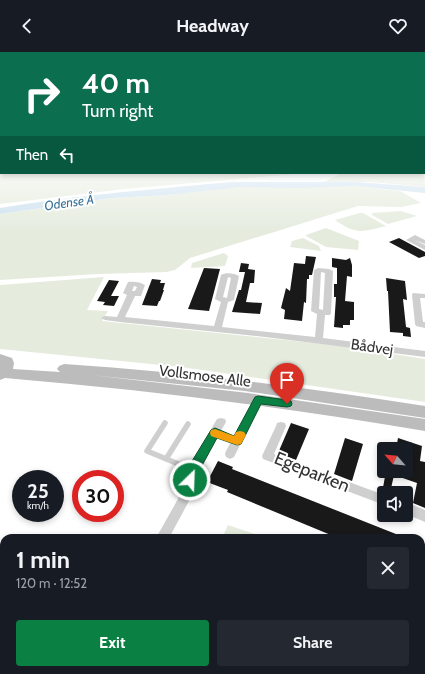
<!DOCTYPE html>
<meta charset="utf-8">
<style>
:root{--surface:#171b24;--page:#242831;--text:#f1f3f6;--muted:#9ea1a6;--accent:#0b8043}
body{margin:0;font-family:Cabin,sans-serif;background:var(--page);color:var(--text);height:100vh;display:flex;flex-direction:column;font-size:15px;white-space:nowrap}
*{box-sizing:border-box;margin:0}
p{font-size:13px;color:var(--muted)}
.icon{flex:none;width:22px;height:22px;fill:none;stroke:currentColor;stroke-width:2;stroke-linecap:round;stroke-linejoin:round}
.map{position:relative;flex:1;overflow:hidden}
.drawer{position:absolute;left:0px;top:482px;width:425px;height:140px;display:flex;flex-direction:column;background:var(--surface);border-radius:12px 12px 0 0;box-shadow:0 2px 6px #0003}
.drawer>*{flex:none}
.hud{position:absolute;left:0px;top:0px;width:425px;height:122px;box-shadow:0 2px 6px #0003;background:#0b6e4f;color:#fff;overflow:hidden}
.needle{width:26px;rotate:297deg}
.tools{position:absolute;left:377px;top:390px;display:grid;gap:8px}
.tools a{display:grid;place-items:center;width:36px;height:36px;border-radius:4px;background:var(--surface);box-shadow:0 2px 6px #0003;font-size:20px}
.speed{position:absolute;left:12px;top:418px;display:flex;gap:8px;font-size:20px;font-weight:700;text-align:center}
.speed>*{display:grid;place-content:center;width:52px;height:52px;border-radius:50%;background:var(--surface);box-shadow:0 2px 6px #0003;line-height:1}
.speed small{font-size:10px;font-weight:400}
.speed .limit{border:6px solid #d22;background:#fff;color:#111}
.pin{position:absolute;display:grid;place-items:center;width:34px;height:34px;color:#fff;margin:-41px -17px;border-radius:50% 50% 50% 0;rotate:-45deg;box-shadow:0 0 4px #0007}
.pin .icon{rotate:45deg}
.me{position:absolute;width:44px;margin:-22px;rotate:24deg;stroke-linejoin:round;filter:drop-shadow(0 0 3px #0008)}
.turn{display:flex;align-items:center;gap:14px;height:84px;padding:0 16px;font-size:18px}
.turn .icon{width:52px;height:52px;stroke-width:2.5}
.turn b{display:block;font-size:28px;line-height:34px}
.then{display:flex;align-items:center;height:38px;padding:0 16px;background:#0003;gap:8px;font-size:15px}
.round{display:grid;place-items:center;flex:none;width:42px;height:42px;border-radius:4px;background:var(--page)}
.overview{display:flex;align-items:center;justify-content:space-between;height:68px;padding:0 16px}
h1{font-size:24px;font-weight:700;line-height:30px}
.cta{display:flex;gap:8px;margin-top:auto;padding:8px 16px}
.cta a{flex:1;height:46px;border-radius:4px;background:var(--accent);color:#fff;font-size:16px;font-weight:700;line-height:46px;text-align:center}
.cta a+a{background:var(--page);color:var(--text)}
header{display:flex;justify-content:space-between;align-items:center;height:52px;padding:0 16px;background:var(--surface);font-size:18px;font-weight:700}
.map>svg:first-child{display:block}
.green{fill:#e5ecde}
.water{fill:#cde1ef}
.building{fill:#191919}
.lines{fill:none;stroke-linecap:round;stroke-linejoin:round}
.lane{stroke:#cfcfcf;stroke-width:5.5}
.street{fill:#cfcfcf;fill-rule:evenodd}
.secondary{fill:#bcbcbc;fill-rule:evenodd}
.route{fill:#0b8043;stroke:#07532c}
.slow{fill:#f59e0b}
.labels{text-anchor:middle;stroke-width:4;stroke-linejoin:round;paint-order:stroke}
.far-water-label{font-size:13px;font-style:italic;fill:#3c7499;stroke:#fff}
.street-label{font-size:15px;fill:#323232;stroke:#fff}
.near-street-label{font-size:18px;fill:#323232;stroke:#fff}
</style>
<header><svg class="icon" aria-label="back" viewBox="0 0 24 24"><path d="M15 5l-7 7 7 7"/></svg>Headway<svg class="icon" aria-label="heart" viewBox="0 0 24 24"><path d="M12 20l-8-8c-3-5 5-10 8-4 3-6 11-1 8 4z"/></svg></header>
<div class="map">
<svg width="425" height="622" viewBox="0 0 425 622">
<rect width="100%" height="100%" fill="#fff"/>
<path class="green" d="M 0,93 L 1,121 L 306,121 L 124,137 L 0,152 Z
M 424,110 L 425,135 L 370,130 L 324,130 L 342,121 L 424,121 Z
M 355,134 L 400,139 L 421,151 L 401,155 L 358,154 L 190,206 L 175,218 L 167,220 L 98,222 L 0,228 L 0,162 L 111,146 L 167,143 L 232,135 Z
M 401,159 L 417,164 L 388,172 L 372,163 L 372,161 Z
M 360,161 L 363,161 L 386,174 C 361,180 357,183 335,168 Z
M 326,176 L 359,189 L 358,198 L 326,195 L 306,184 L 306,183 Z
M 303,186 L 319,194 L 321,199 L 290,195 L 292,189 Z
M 224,201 L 228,204 L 225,214 L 191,216 L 192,211 Z
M 104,225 L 87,258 L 108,259 L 102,269 L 343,294 L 425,307 L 425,350 L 181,315 L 0,297 L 0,233 Z
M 228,473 L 266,486 L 222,486 Z
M 161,618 L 235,618 L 233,622 L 159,622 Z"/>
<path class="water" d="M 232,130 L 356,130 L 425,135 L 425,141 L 355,134 L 298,136 L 239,135 L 167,143 L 111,146 L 0,162 L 0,156 C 77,143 155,137 232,130 Z"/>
<path class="building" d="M 399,186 L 425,200 L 425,204 L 419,206 L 389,190 Z
M 306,204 L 316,205 L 312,223 L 309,223 L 309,227 L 307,227 L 306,251 L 304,250 L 302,269 L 284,267 L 285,258 L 281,256 L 286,236 L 290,239 L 294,211 L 305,212 Z
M 332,206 L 346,208 L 350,206 L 352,213 L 352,225 L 347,224 L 345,249 L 354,250 L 354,268 L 350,268 L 350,273 L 343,273 L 343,276 L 334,275 L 336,245 L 334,245 L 334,232 L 337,232 L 337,216 L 332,215 Z
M 241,211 L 249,212 L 248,217 L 255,218 L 254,231 L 250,231 L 246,250 L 262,251 L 260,262 L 232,260 L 239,238 L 241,238 L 245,220 L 239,220 Z
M 204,216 L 220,217 L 209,259 L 188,257 Z
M 386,226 L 405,229 L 407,248 L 403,247 L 406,275 L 410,276 L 411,285 L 403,284 L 403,281 L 390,280 L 388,239 L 387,239 Z
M 152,227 L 161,228 L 160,231 L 165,231 L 163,238 L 164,238 L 160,249 L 159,249 L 157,254 L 142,253 Z
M 109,228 L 119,229 L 111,244 L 119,244 L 114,254 L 103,253 L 105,250 L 97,249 Z
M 291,371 L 309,377 L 296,408 L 278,401 Z
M 345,386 L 363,392 L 352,429 L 334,422 Z
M 398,386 L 422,394 L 420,409 L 425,410 L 425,456 L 413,451 L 417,431 L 394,423 L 390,441 L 382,441 L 386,419 L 406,419 L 406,397 L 396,397 Z
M 218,409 L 233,415 L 232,417 L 406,486 L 338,486 L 227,440 L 228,438 L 207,430 Z"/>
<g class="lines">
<path class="lane" d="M 165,371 L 147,399 L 193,418
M 215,381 L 237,389
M 166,407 L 188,372"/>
<path class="street" d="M 415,183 L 425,188 L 425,192 L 414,188 L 425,193 L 425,198 L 406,188 Z
M 318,216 L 329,217 L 333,219 L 331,261 L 330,263 L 325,263 L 323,286 L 425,299 L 425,305 L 265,285 L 120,270 L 105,268 L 101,266 L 105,264 L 117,265 L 127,243 L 123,241 L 128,230 C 133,229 141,230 145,233 L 141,244 L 135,244 L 125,265 L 214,274 L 221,250 L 215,247 L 221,223 C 225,220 235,221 239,224 L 234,248 L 228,250 L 222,275 L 315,285 L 317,262 L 311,259 L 314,218 ZM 321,220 L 325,221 L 323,258 L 319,257 ZM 228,225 L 231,226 L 227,246 L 223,245 ZM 134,234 L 137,235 L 135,239 L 132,239 Z
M 413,241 L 425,242 L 425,246 L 420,246 L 423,270 L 425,270 L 425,276 L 416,274 L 415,272 L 412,243 Z
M 258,344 L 261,345 L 263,348 L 234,405 L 230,407 L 226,405 L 225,402 L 226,399 L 255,345 Z
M 221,366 L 225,367 L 226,370 L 198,419 L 189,449 L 169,486 L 156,486 L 178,447 L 189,415 L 217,367 Z
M 281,370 L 285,371 L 286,374 L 274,402 L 384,443 L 384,453 L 263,407 L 262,404 L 276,374 L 277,371 Z
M 406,450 L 425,458 L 425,470 L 406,462 Z
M 0,565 L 4,566 L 4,582 L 0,581 Z
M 53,618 L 71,618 L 73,622 L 55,622 Z
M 80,618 L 96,618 L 94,622 L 78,622 Z
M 293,618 L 315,618 L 317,622 L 295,622 Z"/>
<path class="secondary" d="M 0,302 L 12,306 L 14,311 L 13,317 L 60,320 L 57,317 L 59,314 L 64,312 C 185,320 305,335 425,354 L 425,366 L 245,339 L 91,323 L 248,341 L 425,367 L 425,379 C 286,355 146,338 5,326 L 0,328 Z"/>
</g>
<linearGradient id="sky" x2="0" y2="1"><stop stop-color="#9dc6eb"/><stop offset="0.52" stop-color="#fff"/><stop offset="1" stop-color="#fff" stop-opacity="0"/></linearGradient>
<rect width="425" height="180" fill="url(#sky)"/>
<path class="route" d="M 258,344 L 287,348 L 291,349 L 292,352 L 291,354 L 287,355 L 261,352 L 241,392 L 237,393 L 217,386 L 199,419 L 194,432 L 190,433 L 186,432 L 184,428 L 189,414 L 211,378 L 215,376 L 234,384 L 255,345 Z"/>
<path class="slow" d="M 215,377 L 234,384 L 236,380 L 240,379 L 244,380 L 246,383 L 241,392 L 237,393 L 211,384 L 210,381 L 211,378 Z"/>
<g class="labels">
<g class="far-water-label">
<text transform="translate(69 150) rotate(-8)" y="5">Odense Å</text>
</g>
<g class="street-label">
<text transform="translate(372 295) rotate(8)" y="5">Bådvej</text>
<text transform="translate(205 324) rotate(7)" y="5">Vollsmose Alle</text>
</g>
<g class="near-street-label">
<text transform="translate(312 420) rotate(22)" y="6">Egeparken</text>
</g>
</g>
</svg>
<div class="tools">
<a><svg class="needle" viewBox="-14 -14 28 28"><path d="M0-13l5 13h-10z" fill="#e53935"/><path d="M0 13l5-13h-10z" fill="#9ea1a6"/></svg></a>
<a><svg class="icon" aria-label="sound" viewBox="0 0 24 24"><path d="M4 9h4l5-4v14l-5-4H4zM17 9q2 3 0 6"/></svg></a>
</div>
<div class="speed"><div>25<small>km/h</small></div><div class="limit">30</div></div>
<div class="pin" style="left:287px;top:352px;background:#d93025"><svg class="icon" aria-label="arrive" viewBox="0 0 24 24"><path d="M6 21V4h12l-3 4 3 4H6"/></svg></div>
<svg class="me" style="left:190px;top:428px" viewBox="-20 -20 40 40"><circle r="17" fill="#0b8043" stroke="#fff" stroke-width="3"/><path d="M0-11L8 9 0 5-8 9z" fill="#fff"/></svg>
<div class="hud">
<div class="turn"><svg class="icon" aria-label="right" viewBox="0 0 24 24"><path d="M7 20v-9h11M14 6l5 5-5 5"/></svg><div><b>40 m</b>Turn right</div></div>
<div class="then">Then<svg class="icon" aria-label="left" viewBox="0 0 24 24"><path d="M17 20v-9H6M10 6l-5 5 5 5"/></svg></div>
</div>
<section class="drawer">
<div class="overview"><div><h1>1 min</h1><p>120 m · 12:52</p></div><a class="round"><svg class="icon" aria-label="close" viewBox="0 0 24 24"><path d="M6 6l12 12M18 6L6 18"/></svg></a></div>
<div class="cta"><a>Exit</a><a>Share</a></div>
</section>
</div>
